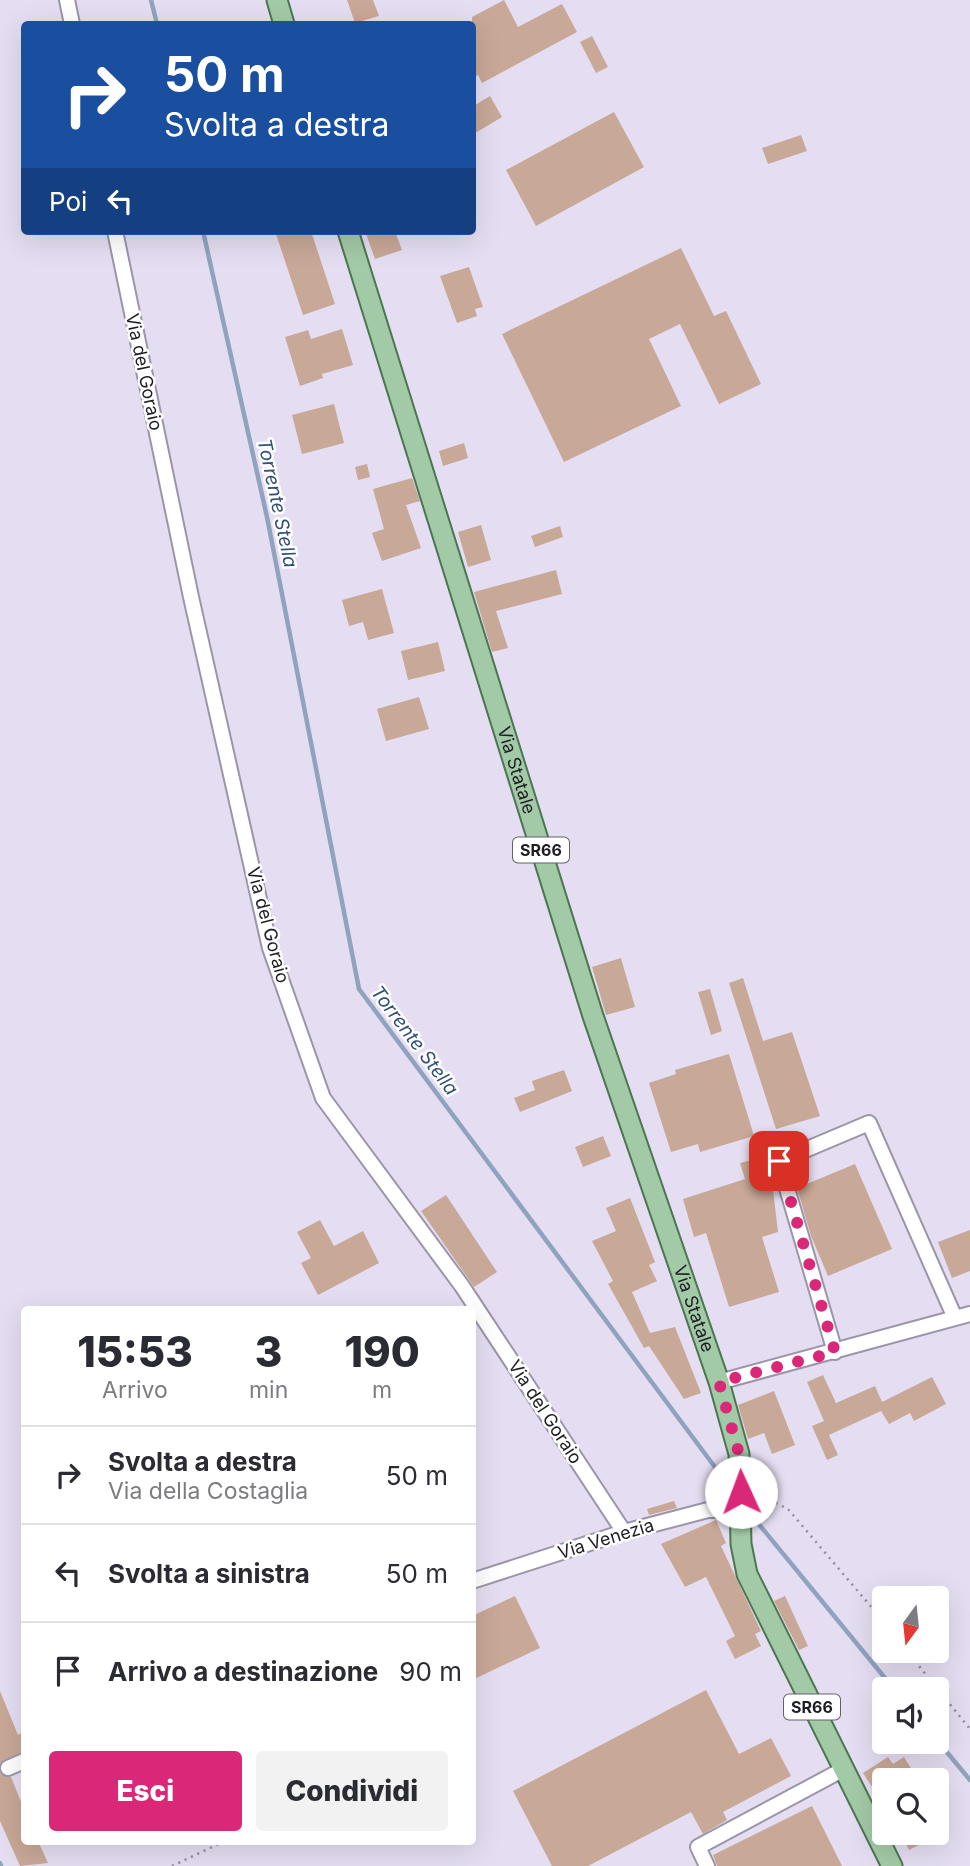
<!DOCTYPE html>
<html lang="it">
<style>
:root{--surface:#fff;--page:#f2f2f3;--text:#2b2b33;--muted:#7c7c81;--line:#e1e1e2;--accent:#db2777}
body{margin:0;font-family:Inter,sans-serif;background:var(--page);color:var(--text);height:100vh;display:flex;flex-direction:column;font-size:26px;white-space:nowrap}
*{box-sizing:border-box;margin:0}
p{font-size:23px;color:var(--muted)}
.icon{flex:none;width:38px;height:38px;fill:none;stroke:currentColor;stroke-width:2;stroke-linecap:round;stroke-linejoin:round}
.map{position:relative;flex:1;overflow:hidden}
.panel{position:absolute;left:21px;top:1306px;width:455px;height:539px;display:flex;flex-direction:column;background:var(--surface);border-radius:7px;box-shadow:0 7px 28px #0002}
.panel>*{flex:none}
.top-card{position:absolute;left:21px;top:21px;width:455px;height:214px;border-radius:7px;box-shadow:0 7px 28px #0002;background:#1a4fa0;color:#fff;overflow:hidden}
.needle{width:46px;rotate:195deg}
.fabs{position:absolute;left:872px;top:1586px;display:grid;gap:14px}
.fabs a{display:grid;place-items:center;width:77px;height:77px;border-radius:7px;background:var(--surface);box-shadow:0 7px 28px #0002;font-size:35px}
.pin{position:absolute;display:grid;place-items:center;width:60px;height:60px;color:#fff;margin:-30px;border-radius:14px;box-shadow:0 4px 10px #0006}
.me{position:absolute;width:77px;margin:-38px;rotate:358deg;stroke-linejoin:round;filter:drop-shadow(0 0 5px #0008)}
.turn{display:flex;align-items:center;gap:24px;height:147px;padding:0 28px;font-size:32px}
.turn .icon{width:91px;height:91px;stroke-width:2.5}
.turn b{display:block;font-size:49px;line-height:60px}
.then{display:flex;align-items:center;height:66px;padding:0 28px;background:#0003;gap:14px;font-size:26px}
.eta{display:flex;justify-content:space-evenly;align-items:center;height:119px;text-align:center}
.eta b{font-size:42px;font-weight:800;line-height:49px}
.action{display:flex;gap:14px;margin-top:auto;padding:14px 28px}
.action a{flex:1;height:80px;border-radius:7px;background:var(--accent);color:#fff;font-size:28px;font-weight:800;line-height:80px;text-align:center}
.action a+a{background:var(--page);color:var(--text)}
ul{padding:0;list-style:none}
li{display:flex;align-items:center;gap:21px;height:98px;padding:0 28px;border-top:2px solid var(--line)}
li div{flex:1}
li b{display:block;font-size:26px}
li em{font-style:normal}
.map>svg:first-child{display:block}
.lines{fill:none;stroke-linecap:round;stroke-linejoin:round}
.stream{stroke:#90a3be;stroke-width:4.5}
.building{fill:#c8a897}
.minor-casing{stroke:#9c95a8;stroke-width:18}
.major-casing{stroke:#4c7652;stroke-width:23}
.path{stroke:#928d9b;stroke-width:2.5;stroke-dasharray:2 5;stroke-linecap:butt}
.minor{stroke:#fff;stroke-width:14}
.major{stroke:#a3caa6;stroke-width:19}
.route{stroke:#db2777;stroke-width:12;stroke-dasharray:0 21.6}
.labels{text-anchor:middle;stroke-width:5;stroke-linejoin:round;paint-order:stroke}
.shield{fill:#fff;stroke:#626166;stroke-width:2}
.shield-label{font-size:16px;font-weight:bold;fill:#1f1d24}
.street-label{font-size:18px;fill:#1f1d24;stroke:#fff}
.water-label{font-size:19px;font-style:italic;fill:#324f77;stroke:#fff}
</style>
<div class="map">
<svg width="970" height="1866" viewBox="0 0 970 1866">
<rect width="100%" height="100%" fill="#e5def2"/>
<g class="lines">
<path class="stream" d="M 151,0 L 157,24
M 203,231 L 267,517 L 359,989 L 732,1490
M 748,1511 L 894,1689
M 936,1739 L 970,1780
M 0,1863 L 1,1866"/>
</g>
<path class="building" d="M 347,0 L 373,0 L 379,16 L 355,23 Z
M 504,0 L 518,27 L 562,4 L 577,32 L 482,83 L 478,75 L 472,78 L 472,17 Z
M 592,36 L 608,67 L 596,73 L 580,42 Z
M 490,96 L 502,117 L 472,135 L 472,107 Z
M 614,112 L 644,167 L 536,226 L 506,170 Z
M 801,135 L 807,151 L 768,164 L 762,148 Z
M 275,231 L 311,231 L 335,304 L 303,315 Z
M 365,231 L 395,231 L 402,250 L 375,259 Z
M 681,248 L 714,316 L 726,311 L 761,384 L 719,404 L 680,324 L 649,339 L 681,406 L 564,462 L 502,334 Z
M 469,267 L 483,307 L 475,309 L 477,316 L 457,323 L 440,276 Z
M 342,329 L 353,365 L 322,374 L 323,378 L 300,386 L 285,337 L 308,330 L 311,339 Z
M 334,404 L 344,443 L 302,454 L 292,415 Z
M 464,443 L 468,458 L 443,466 L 439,451 Z
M 367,464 L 370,477 L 358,480 L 355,467 Z
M 412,478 L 420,501 L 406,505 L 421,548 L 382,561 L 372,533 L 384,529 L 373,489 Z
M 481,525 L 491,560 L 468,567 L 458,532 Z
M 560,526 L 563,537 L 535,547 L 531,536 Z
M 556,570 L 562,594 L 496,611 L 508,648 L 492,652 L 474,592 Z
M 382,589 L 394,633 L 368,640 L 363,622 L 349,626 L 342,600 Z
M 438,642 L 445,671 L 408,680 L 401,651 Z
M 419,697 L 429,729 L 386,741 L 377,709 Z
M 621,958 L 635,1007 L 606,1015 L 592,967 Z
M 743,978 L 763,1041 L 792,1032 L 820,1116 L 776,1129 L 729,983 Z
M 710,989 L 722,1031 L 711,1035 L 698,992 Z
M 729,1054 L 754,1136 L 700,1152 L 698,1144 L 671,1152 L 649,1083 L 676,1074 L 675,1070 Z
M 564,1070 L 572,1091 L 520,1112 L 514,1098 L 535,1090 L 532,1081 Z
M 603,1136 L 611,1156 L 583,1167 L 575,1147 Z
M 769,1156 L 778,1232 L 762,1237 L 779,1292 L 729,1307 L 706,1233 L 694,1237 L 683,1199 L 745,1179 L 740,1163 Z
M 855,1164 L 892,1249 L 828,1276 L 811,1236 L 797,1188 Z
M 446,1195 L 497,1272 L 474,1287 L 421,1211 Z
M 630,1198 L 655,1262 L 649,1265 L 657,1281 L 632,1292 L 650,1333 L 675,1327 L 701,1393 L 684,1399 L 649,1346 L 644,1348 L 608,1284 L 613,1281 L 592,1241 L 616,1231 L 606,1208 Z
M 320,1220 L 334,1246 L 363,1231 L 379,1263 L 318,1295 L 301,1263 L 311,1258 L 297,1232 Z
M 970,1230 L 970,1271 L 952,1278 L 938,1242 Z
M 823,1375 L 836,1403 L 875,1386 L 882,1402 L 932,1377 L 946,1404 L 914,1421 L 910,1413 L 889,1424 L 881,1411 L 829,1435 L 838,1455 L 827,1460 L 812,1426 L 824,1421 L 807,1382 Z
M 774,1391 L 795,1445 L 772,1454 L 764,1433 L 748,1439 L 738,1405 Z
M 674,1501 L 677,1508 L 649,1515 L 647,1509 Z
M 716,1520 L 726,1543 L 721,1546 L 761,1631 L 755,1634 L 761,1646 L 735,1659 L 726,1641 L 735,1636 L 706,1577 L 685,1587 L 661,1544 Z
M 515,1596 L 540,1648 L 472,1680 L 472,1616 Z
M 785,1596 L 808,1646 L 799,1650 L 774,1601 Z
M 706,1690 L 739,1754 L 771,1738 L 791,1776 L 723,1812 L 727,1820 L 703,1834 L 691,1812 L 588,1866 L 552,1866 L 513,1791 Z
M 0,1691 L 18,1735 L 24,1731 L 24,1751 L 0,1763 Z
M 888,1757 L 893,1764 L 904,1757 L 914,1773 L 903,1780 L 884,1780 L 884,1806 L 863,1773 Z
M 0,1773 L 11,1777 L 24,1809 L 24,1841 L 38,1841 L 48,1863 L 20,1866 L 0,1821 Z
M 812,1806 L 842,1866 L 717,1866 L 713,1855 Z
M 900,1832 L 944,1832 L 909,1850 Z"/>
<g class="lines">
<g class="minor-casing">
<path id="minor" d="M 67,0 L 72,24
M 115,231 L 191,597 L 270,948 L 323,1098 L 462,1286 L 624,1532
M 835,1352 L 779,1161 L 869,1123 L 955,1318
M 719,1382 L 970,1314
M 472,1581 L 624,1532 L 708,1510 L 741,1510
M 8,1768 L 24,1761
M 707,1866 L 698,1847 L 842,1770"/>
</g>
<g class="major-casing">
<g id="major">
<path d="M 277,0 L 284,24"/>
<path id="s1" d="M 348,231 L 593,1016 L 719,1382 L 739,1454 L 741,1544 L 747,1574 L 892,1866"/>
</g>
</g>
<path class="path" d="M 763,1497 L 788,1509 L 884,1622
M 906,1650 L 970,1729
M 172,1866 L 225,1841"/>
<use href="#minor" class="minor"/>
<use href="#major" class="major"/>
</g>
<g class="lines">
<path class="route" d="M 741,1492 L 739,1454 L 719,1382 L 835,1352 L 779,1161"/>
</g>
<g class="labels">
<g class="shield">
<rect x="513" y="837.5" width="56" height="25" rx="5"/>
<rect x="784" y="1694.5" width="56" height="25" rx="5"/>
</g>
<g class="shield-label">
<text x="541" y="856">SR66</text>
<text x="812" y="1713">SR66</text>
</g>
<g class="street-label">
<text transform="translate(144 372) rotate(78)" y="6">Via del Goraio</text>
<text dy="6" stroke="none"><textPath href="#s1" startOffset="565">Via Statale</textPath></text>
<text transform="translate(268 925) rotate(75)" y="6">Via del Goraio</text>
<text dy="6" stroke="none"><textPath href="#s1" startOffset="1132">Via Statale</textPath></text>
<text transform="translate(545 1412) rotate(57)" y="6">Via del Goraio</text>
<text transform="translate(606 1539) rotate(-17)" y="6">Via Venezia</text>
</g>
<g class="water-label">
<text transform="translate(278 503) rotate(78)" y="7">Torrente Stella</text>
<text transform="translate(415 1040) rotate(53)" y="7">Torrente Stella</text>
</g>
</g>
</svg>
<div class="fabs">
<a><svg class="needle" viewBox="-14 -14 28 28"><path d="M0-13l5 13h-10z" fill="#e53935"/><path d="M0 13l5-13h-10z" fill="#7c7c81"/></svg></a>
<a><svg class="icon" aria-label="sound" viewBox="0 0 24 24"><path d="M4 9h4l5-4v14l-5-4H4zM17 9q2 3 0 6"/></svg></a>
<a><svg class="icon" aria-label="search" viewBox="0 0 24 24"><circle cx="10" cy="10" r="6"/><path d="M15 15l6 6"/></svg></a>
</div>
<div class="pin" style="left:779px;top:1161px;background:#d93025"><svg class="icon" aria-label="arrive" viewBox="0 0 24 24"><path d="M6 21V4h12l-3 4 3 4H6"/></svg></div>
<svg class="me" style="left:741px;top:1492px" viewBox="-20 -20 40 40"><circle r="19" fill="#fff"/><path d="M0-13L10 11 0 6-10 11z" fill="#db2777"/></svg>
<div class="top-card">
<div class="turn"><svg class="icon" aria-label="right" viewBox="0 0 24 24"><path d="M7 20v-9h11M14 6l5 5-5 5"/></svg><div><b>50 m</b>Svolta a destra</div></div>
<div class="then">Poi<svg class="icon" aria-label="left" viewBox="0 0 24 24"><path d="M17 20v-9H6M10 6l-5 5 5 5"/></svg></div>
</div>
<section class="panel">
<div class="eta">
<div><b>15:53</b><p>Arrivo</p></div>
<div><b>3</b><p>min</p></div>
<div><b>190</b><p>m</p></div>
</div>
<ul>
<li><svg class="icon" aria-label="right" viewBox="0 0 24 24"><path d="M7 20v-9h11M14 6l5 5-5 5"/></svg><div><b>Svolta a destra</b><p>Via della Costaglia</p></div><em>50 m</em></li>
<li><svg class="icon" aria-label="left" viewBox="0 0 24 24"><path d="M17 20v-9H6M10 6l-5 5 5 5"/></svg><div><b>Svolta a sinistra</b></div><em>50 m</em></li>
<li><svg class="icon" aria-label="arrive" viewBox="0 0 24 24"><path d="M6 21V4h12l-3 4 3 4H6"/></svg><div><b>Arrivo a destinazione</b></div><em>90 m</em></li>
</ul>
<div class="action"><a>Esci</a><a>Condividi</a></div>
</section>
</div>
